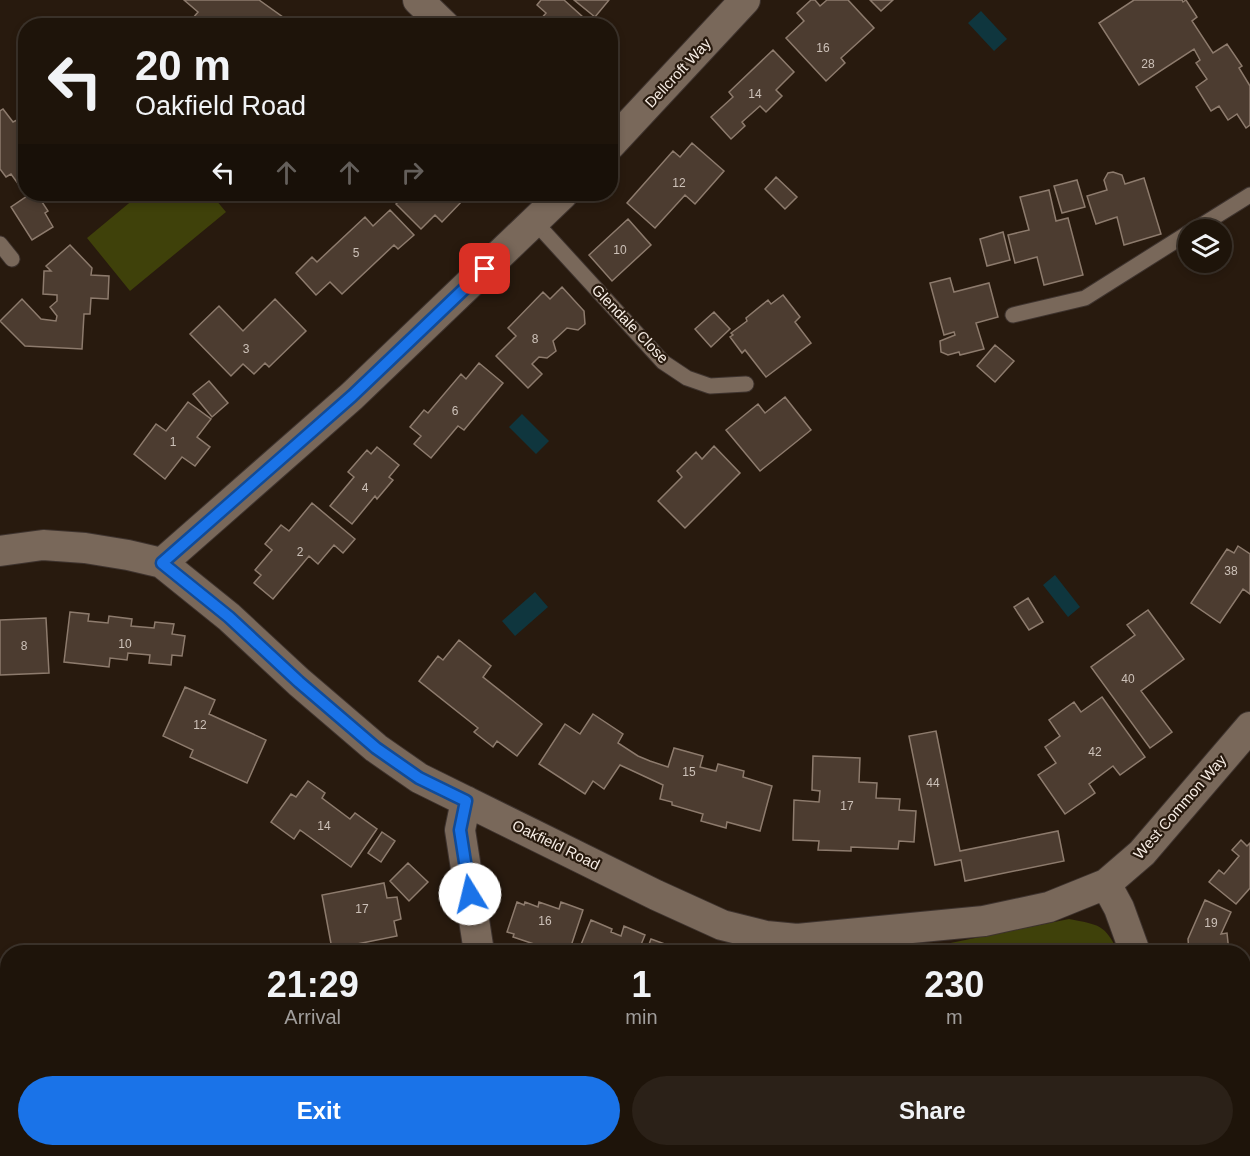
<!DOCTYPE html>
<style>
:root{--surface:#1e140a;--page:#2b2118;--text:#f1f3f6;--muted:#a19e9c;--line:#3c332b;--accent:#1a73e8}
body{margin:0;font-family:Helvetica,sans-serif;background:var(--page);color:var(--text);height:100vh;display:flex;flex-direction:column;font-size:22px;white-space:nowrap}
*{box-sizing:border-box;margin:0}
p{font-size:20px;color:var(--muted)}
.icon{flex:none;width:33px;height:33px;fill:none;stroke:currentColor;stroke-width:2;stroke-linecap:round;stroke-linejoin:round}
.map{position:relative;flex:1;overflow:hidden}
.side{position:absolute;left:0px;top:945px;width:1251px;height:212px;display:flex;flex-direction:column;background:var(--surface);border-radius:24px 24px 0 0;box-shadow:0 3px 9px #0003,0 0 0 2px var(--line)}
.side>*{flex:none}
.top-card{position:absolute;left:18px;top:18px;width:600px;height:183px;border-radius:24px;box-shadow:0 3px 9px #0003,0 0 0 2px var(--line);background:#1e140a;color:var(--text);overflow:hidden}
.fabs{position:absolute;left:1178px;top:219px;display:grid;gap:12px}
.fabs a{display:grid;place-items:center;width:54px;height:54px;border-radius:50%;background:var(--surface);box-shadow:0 3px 9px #0003,0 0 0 2px var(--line);font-size:30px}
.pin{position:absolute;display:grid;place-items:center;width:51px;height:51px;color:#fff;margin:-26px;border-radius:12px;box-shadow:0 3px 9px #0006}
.me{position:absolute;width:66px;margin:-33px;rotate:351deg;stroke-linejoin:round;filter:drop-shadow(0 0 4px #0008)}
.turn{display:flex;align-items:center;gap:21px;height:126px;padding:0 18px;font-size:27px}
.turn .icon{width:78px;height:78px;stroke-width:2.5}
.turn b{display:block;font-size:42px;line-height:51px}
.lanes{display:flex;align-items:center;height:57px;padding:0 18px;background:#0003;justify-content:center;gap:30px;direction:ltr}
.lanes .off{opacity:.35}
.eta{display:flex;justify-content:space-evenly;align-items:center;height:102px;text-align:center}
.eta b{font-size:36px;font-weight:700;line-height:42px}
.cta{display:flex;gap:12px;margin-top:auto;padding:12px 18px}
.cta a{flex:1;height:69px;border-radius:36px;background:var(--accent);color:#fff;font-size:24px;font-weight:700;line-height:69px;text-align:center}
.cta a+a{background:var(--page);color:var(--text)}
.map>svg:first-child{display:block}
.green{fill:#3f410a}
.water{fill:#0f363e}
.building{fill:#4c3c30;stroke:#8d7b6d;stroke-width:1.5}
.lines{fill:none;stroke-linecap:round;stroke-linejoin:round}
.service-casing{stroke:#3e332e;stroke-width:17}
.minor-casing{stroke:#3e332e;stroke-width:32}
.service{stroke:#79685a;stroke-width:15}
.minor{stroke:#79685a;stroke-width:30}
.route-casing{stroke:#114b97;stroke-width:15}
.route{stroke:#1a73e8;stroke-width:10}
.labels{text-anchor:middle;stroke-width:4.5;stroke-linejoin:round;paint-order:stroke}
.number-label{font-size:12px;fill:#ccc1b8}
.street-label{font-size:15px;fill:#f7ede5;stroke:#281a0e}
</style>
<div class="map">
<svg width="1250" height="1156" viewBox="0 0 1250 1156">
<rect width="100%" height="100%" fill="#281a0e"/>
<path class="green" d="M 140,194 L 211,194 L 226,212 L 130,291 L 87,238 Z
M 1069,919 C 1099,925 1105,924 1118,952 L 919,952 L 921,949 Z"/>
<path class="water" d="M 981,11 L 1007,39 L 994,51 L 968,23 Z
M 522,414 L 549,441 L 536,454 L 509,427 Z
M 1055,575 L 1080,607 L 1068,617 L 1043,585 Z
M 535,592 L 548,607 L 515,636 L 502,621 Z"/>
<path class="building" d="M 184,0 L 259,0 L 287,20 L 283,26 L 201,26 L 193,18 L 198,12 Z
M 541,0 L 564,0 L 593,26 L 535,26 L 546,13 L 537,5 Z
M 574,0 L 609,0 L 595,17 Z
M 811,0 L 815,0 L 820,6 L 827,0 L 848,0 L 874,28 L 841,58 L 845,63 L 826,81 L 786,38 L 804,21 L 797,13 Z
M 870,0 L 893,0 L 881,11 Z
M 1134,0 L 1182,0 L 1183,2 L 1186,0 L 1197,17 L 1192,21 L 1213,53 L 1227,44 L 1242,66 L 1239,68 L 1250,86 L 1250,125 L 1246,128 L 1237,114 L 1228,120 L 1219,106 L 1211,111 L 1196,87 L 1207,79 L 1196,63 L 1200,60 L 1194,49 L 1139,85 L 1099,23 Z
M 773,50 L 794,72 L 776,90 L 782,96 L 766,112 L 760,106 L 742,122 L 745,126 L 731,139 L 711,117 L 733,97 L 729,92 Z
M 3,109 L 13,122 L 17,120 L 26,130 L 26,194 L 43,194 L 42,202 L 48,211 L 45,213 L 53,227 L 32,240 L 11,207 L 27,196 L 11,174 L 6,177 L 0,169 L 0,111 Z
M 692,143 L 724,171 L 695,204 L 685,195 L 655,228 L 627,203 L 673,151 L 680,157 Z
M 1113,172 L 1122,175 L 1125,184 L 1144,178 L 1161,234 L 1124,245 L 1117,217 L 1096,224 L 1087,196 L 1107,190 L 1104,180 L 1108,173 Z
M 776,177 L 797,197 L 785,209 L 765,189 Z
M 1077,180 L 1085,207 L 1062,213 L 1054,186 Z
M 1049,190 L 1056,221 L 1068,218 L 1083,275 L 1044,285 L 1037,257 L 1015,263 L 1008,235 L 1029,230 L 1020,197 Z
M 406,194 L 487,194 L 480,200 L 475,195 L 468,201 L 465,198 L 442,222 L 435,215 L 421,229 L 396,204 Z
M 390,210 L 414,235 L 398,249 L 394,245 L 342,294 L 330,282 L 316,295 L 296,273 L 312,257 L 317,262 L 365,217 L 373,226 Z
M 628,219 L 651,245 L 612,281 L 589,255 Z
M 1003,232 L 1010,260 L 987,266 L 980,239 Z
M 70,245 L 92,268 L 91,275 L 109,276 L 108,299 L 91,298 L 90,314 L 84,314 L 82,349 L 25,346 L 0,321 L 22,299 L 41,319 L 56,321 L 57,316 L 50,307 L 57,301 L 57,295 L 43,294 L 44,271 L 51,271 L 46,266 Z
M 950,278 L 954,292 L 989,283 L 998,317 L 976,323 L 984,349 L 960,355 L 959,352 L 948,355 L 941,352 L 940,341 L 955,335 L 954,332 L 944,335 L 930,283 Z
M 562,287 L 584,311 L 585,324 L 578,330 L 567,328 L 553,341 L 556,351 L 547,358 L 539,357 L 532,364 L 542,374 L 528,388 L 496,356 L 516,336 L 508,328 L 543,292 L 550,299 Z
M 783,295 L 800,317 L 795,322 L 811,343 L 766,377 L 745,350 L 742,353 L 730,337 L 733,335 L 731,333 L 747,321 L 746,318 L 768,300 L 771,304 Z
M 275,299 L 306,331 L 269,367 L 265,363 L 254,374 L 243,364 L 231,376 L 190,334 L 219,306 L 243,331 Z
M 714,312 L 730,329 L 711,347 L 695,329 Z
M 995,345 L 1014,361 L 995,382 L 977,366 Z
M 479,363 L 503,383 L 464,430 L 458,426 L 431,458 L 414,444 L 421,436 L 410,427 L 424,410 L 428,413 L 461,374 L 466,379 Z
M 209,381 L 228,403 L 212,417 L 193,394 Z
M 785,397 L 811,430 L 760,471 L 726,430 L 758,404 L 765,413 Z
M 188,402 L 211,419 L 197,437 L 210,447 L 195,466 L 182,457 L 165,479 L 134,454 L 156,424 L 166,431 Z
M 714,446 L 740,473 L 685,528 L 658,501 L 682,477 L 677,471 L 696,452 L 702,459 Z
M 377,447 L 399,465 L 389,477 L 393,480 L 377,499 L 375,496 L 352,524 L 330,506 L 354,477 L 348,472 L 367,450 L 371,454 Z
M 312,503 L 355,539 L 343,553 L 334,545 L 318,564 L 309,556 L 273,599 L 254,583 L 261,575 L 255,570 L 272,550 L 265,544 L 281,525 L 289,531 Z
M 1238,546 L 1250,554 L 1250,594 L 1243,589 L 1220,623 L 1191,603 L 1227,549 L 1234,553 Z
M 1028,598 L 1043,622 L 1029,630 L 1014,607 Z
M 1148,610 L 1184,659 L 1141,691 L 1172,732 L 1150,748 L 1091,667 L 1135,635 L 1127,625 Z
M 70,612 L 89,614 L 88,621 L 108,623 L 109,616 L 132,619 L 131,626 L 154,628 L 155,622 L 174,624 L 172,634 L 185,636 L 182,656 L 172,655 L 171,665 L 149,663 L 150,655 L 128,653 L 127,660 L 110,658 L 109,667 L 64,662 Z
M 46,618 L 49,673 L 0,675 L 0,620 Z
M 459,640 L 491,666 L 483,677 L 542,724 L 517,756 L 497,741 L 493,747 L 474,732 L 478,728 L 419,681 L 438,656 L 443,660 Z
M 185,687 L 215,700 L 209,714 L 266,740 L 247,783 L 190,757 L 193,750 L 163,736 Z
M 1102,697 L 1145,757 L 1120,775 L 1113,766 L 1089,784 L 1095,793 L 1065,814 L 1038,775 L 1056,763 L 1045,747 L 1060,736 L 1049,720 L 1074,702 L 1081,712 Z
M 593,714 L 623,734 L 618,743 L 638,756 L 650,761 L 668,767 L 674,748 L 703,756 L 700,767 L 716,771 L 718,764 L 744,771 L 743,777 L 772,786 L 760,831 L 727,822 L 726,828 L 701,821 L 703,814 L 672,805 L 672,802 L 660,799 L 663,785 L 620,765 L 604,789 L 593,781 L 585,794 L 539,764 L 565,724 L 580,734 Z
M 936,731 L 960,851 L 1058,831 L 1064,861 L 965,881 L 961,860 L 935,865 L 909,736 Z
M 813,756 L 860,758 L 859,782 L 877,783 L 876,798 L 900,799 L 899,810 L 916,811 L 914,842 L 899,841 L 898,849 L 851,847 L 851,851 L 818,850 L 819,841 L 793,840 L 794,800 L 819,802 L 820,791 L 812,790 Z
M 308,781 L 325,793 L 322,798 L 350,819 L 355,813 L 377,829 L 351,867 L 300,830 L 294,839 L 271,822 L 291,794 L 296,797 Z
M 382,832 L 395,841 L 381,862 L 368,853 Z
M 1241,840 L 1247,846 L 1250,843 L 1250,888 L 1236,904 L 1209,882 L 1219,870 L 1224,874 L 1239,856 L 1232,850 Z
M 408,863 L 428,882 L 409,901 L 390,881 Z
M 384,883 L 387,898 L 397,897 L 401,919 L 394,921 L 397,936 L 332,949 L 322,895 Z
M 1205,900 L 1231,912 L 1221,934 L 1227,933 L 1229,952 L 1189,952 L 1188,939 Z
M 517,902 L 524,905 L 525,902 L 538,907 L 539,902 L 559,909 L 561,902 L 583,910 L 569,952 L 558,952 L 513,937 L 514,934 L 507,932 Z
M 591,920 L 612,929 L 611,932 L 621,936 L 624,926 L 645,935 L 638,952 L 578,952 Z
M 651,939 L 673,947 L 672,951 L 676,952 L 646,952 Z
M 1248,1013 L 1250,1016 L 1250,1066 L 1244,1057 L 1244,1016 Z
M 0,1038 L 8,1052 L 8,1079 L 0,1083 Z
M 254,1149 L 313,1149 L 308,1156 L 262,1156 Z
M 536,1149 L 595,1149 L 602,1152 L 600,1156 L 534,1156 Z
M 892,1149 L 944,1149 L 944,1156 L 911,1156 L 910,1154 L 893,1156 Z
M 1058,1149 L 1079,1149 L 1095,1156 L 1055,1156 Z"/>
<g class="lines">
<g class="service-casing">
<path id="service" d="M 535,222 L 663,362 L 687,378 L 710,386 L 746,384
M 1194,230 L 1250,195
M 0,244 L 12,259
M 1013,315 L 1085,298 L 1188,233
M 438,1149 L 446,1156"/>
</g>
<g class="minor-casing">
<path id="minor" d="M 418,0 L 445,26
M 610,145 L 745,0
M 0,551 L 43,545 L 85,548 L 128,555 L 162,563 L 229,617 L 299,682 L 376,748 L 419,778 L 656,895 L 722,925 L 766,936 L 797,939 L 984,921 L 1049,907 L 1106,884 L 1142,853 L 1250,727
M 162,563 L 352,396 L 563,194
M 466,801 L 460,830 L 479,952
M 1106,884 L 1119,908 L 1135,952
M 1233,1149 L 1237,1156
M 380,1156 L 385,1149
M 995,1156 L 997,1149"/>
</g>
<use href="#service" class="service"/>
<use href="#minor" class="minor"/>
</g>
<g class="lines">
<g class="route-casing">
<path id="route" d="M 470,894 L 460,830 L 466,801 L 419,778 L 376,748 L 299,682 L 229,617 L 162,563 L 352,396 L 485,269"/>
</g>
<use href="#route" class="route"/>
</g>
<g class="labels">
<g class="number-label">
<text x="823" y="52">16</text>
<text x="1148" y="68">28</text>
<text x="755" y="98">14</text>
<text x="679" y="187">12</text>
<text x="620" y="254">10</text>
<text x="356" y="257">5</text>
<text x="535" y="343">8</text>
<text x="246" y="353">3</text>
<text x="455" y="415">6</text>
<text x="173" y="446">1</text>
<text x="365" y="492">4</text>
<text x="300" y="556">2</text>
<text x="1231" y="575">38</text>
<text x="125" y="648">10</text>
<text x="24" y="650">8</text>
<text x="1128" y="683">40</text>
<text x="200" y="729">12</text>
<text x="1095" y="756">42</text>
<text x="689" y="776">15</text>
<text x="933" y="787">44</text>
<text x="847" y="810">17</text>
<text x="324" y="830">14</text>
<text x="362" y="913">17</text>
<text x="545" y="925">16</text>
<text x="1211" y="927">19</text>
</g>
<g class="street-label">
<text transform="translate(678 73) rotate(-47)" y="5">Dellcroft Way</text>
<text transform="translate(630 324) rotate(46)" y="5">Glendale Close</text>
<text transform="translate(1180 807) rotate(-49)" y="5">West Common Way</text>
<text transform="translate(556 845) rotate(26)" y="5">Oakfield Road</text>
</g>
</g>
</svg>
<div class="fabs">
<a><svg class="icon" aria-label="layers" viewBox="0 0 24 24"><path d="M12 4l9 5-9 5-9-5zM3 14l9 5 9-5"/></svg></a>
</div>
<div class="pin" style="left:485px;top:269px;background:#d93025"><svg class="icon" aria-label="arrive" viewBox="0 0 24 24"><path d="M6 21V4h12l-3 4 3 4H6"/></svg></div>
<svg class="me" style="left:470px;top:894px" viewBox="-20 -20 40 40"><circle r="19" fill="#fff"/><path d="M0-13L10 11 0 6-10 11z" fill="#1a73e8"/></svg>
<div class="top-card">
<div class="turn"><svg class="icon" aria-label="left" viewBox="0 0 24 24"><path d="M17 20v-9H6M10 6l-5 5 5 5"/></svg><div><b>20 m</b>Oakfield Road</div></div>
<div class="lanes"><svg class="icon" aria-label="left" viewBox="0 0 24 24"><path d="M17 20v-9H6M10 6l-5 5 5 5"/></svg><svg class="icon off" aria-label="ahead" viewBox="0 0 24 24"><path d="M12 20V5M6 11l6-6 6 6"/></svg><svg class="icon off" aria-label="ahead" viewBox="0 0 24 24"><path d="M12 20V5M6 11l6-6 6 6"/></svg><svg class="icon off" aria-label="right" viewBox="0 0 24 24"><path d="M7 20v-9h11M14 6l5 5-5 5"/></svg></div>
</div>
<section class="side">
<div class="eta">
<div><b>21:29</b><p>Arrival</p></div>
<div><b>1</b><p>min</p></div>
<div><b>230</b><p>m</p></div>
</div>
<div class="cta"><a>Exit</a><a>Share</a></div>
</section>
</div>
